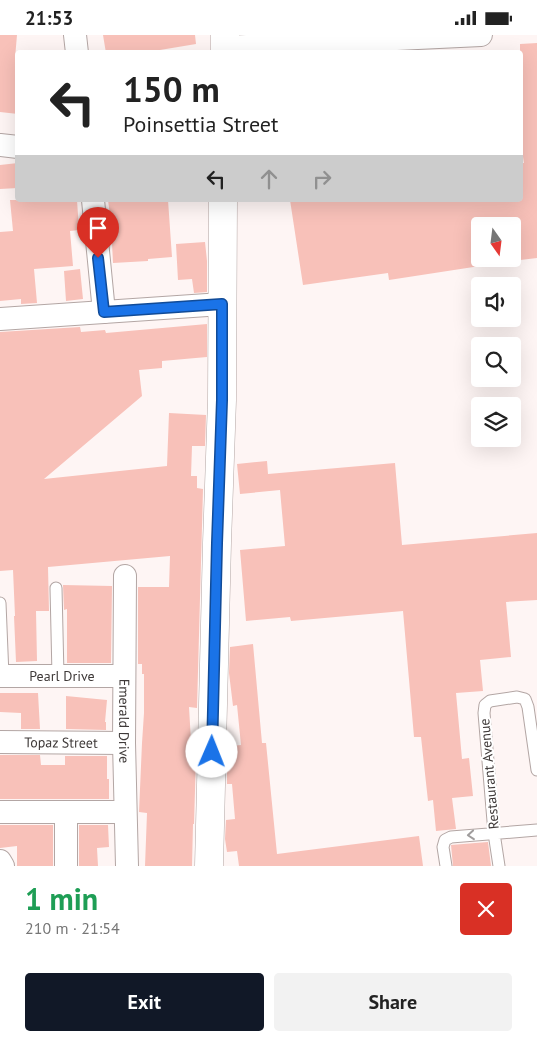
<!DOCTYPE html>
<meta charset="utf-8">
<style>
:root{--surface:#fff;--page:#f2f2f2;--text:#222;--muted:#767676;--accent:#111827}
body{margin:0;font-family:"PT Sans",sans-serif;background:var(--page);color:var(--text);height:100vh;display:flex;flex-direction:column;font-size:19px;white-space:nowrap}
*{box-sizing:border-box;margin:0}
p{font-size:16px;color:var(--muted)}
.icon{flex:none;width:28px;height:28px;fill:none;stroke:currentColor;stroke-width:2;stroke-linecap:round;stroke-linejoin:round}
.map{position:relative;height:831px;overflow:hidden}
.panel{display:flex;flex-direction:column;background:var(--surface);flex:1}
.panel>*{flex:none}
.top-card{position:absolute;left:15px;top:15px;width:508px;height:152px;border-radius:5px;box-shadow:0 5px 20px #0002;background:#fff;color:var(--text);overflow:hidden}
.needle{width:32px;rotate:166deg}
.controls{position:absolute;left:471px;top:182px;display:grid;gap:10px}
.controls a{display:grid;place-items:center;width:50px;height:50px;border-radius:5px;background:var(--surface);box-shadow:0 5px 20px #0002;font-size:25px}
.pin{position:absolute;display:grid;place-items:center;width:42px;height:42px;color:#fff;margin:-51px -21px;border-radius:50% 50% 50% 0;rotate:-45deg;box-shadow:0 0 5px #0007}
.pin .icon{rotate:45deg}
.me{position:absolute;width:55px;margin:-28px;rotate:1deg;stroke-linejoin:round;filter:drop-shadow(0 0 4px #0008)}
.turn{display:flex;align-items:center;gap:18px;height:105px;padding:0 25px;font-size:22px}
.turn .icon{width:65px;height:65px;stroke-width:2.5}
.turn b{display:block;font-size:35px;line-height:42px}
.lanes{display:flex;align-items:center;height:48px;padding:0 25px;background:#0003;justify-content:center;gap:25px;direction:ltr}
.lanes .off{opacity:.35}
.round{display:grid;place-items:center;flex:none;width:52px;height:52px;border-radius:5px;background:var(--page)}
.head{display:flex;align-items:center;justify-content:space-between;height:85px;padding:0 25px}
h1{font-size:30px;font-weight:600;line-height:38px;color:#1e9e55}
.action{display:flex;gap:10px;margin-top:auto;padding:10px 25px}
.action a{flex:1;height:58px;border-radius:5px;background:var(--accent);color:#fff;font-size:20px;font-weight:600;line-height:58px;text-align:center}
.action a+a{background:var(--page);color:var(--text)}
.status{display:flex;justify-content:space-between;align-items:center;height:35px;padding:0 25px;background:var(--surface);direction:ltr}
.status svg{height:14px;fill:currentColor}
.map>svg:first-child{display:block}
.building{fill:#f8c1b9}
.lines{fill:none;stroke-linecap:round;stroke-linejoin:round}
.lane-casing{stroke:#b3a6a4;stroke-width:13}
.street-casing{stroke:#b3a6a4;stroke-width:24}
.secondary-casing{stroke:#b3a6a4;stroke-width:29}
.lane{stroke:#fff;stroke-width:11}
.street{stroke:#fff;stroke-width:22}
.secondary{stroke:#fff;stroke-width:28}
.oneway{stroke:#9f9c9c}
.route-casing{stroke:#114b97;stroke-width:12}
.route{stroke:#1a73e8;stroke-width:9}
.labels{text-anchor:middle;stroke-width:4;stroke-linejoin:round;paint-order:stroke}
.street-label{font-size:14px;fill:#3f3a39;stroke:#fff}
</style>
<div class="status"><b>21:53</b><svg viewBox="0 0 49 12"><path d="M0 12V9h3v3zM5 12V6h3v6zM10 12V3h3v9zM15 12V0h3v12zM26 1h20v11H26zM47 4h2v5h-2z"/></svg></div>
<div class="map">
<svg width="537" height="831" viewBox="0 0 537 831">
<rect width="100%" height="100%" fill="#fef5f4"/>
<path class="building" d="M 0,0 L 17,0 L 15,23 L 17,23 L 15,47 L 18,47 L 18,79 L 0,77 Z
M 103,0 L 195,0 L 196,9 L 142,18 L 106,18 Z
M 537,8 L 537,223 L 512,226 L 512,191 L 480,191 L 480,231 L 389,245 L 388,238 L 303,250 L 290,165 L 520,165 L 520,128 L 524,128 L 520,103 L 520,9 Z
M 18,128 L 18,153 L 0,154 L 0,130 Z
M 10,165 L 77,165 L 79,195 L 70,196 L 73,231 L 34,234 L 37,268 L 21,269 L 21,264 L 0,266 L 0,197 L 13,196 Z
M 108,165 L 168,165 L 172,222 L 148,224 L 148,226 L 113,228 L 111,188 Z
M 205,207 L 207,226 L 207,257 L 194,258 L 192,244 L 178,245 L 176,209 Z
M 80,234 L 83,264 L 66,266 L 64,236 Z
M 207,289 L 207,322 L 162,326 L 162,333 L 139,335 L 142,361 L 44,444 L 167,431 L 169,378 L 206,380 L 205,411 L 192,411 L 191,441 L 197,441 L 197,453 L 203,454 L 197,673 L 189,672 L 192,723 L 196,722 L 194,789 L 193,789 L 192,831 L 145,831 L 147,778 L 139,777 L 142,708 L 144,678 L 144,639 L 142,639 L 142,629 L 138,629 L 138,552 L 169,552 L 170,521 L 48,532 L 49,576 L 36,576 L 37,626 L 16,627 L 14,581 L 15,581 L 13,535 L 0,536 L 0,297 L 80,292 L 81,297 L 105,295 L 106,298 Z
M 267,426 L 268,439 L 395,428 L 402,510 L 537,498 L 537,565 L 506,567 L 511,622 L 480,625 L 483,656 L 456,658 L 462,724 L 469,723 L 473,761 L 452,763 L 456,794 L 436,796 L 433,765 L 428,766 L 421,702 L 414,702 L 403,576 L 291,586 L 290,582 L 246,586 L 240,515 L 285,511 L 280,455 L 240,459 L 237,429 Z
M 63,550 L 112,551 L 111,628 L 67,628 L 67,574 L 64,575 Z
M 253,609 L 262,708 L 266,708 L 277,819 L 419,801 L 423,831 L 239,831 L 237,816 L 227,817 L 225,804 L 226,785 L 235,784 L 232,749 L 227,749 L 227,722 L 232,722 L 231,711 L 241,710 L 237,670 L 233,671 L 229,638 L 230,612 Z
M 0,658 L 38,658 L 40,694 L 21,694 L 21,678 L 0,677 Z
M 66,661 L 107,665 L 105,687 L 106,687 L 106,695 L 66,694 Z
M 0,720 L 40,720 L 41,730 L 65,730 L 65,721 L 107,721 L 107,744 L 109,744 L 109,764 L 0,764 Z
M 0,790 L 53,790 L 53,831 L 17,831 L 17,811 L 0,813 Z
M 79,790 L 108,790 L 109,812 L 97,813 L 98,831 L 79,831 Z
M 488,807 L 491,831 L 453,831 L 451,810 Z"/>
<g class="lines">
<g class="lane-casing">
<path id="lane" d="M 56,553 L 58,641
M 0,568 L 3,641
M 446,831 L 443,812 L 445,805 L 451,802 L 537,795
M 499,831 L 494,798 L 484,678 L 485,670 L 490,666 L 517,662 L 525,664 L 528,672 L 537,735"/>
</g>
<g class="street-casing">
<g id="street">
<path d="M 75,0 L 77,18"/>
<path d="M 225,12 L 481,0"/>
<path d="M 0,110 L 18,112"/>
<path d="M 93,165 L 104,277"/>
<path d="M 0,284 L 222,269"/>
<path id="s1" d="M 125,541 L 124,708 L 127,831"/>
<path id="s2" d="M 0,641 L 124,641"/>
<path id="s3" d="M 0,707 L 124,708"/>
<path d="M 0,777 L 125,777"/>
<path d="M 0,826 L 3,831"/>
<path d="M 66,831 L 66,777"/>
</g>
</g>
<g class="secondary-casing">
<path id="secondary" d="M 225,18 L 225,0
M 209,831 L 217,508 L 222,365 L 223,165"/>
</g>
<use href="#lane" class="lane"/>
<use href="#street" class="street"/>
<use href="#secondary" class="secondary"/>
</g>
<defs><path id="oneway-chevron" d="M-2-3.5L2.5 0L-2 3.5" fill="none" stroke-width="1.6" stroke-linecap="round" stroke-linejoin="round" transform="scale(1.25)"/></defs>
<use class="oneway" href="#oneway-chevron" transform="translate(471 800) rotate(175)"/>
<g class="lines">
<g class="route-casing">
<path id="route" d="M 98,223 L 104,277 L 222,269 L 222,365 L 217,508 L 212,717"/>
</g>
<use href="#route" class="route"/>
</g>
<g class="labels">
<g class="street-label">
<text dy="5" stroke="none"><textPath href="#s2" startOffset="62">Pearl Drive</textPath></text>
<text dy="5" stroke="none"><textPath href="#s1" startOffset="145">Emerald Drive</textPath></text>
<text dy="5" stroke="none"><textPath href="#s3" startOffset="61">Topaz Street</textPath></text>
<text transform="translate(489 739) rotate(-95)" y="5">Restaurant Avenue</text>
</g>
</g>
</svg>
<div class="controls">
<a><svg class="needle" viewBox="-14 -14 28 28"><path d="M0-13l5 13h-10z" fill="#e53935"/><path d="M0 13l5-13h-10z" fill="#767676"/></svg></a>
<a><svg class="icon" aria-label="sound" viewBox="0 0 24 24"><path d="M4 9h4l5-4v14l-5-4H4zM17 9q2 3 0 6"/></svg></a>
<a><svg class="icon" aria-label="search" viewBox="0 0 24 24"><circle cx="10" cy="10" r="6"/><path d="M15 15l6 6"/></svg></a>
<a><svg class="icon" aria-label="layers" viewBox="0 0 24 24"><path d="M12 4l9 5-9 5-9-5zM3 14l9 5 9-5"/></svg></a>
</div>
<div class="pin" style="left:98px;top:223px;background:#d93025"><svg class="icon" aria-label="arrive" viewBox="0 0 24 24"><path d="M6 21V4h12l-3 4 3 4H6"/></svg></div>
<svg class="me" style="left:212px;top:717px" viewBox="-20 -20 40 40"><circle r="19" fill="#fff"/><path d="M0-13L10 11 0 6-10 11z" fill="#1a73e8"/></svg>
<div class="top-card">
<div class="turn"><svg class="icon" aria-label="left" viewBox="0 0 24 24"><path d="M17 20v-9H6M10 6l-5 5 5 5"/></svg><div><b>150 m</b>Poinsettia Street</div></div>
<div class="lanes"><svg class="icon" aria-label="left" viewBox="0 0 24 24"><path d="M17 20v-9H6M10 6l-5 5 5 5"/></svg><svg class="icon off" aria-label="ahead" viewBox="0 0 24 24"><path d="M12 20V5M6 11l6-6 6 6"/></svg><svg class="icon off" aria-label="right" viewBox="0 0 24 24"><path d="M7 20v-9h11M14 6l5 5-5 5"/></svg></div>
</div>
</div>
<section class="panel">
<div class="head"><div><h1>1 min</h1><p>210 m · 21:54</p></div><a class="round" style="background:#d93025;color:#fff"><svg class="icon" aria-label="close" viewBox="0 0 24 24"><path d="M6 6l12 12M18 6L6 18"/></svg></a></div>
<div class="action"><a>Exit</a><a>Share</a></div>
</section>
